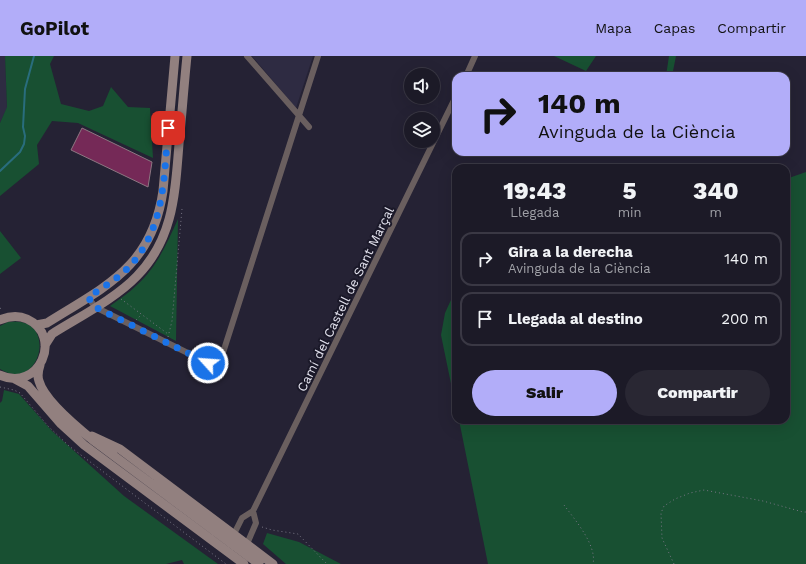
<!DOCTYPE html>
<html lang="es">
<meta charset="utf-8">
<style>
:root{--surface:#1c1a27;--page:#292733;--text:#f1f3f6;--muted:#a0a1a7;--line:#3a3844;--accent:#b2adf9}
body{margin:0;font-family:"Work Sans",sans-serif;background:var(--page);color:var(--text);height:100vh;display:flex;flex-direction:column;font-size:15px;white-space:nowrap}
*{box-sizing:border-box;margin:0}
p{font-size:13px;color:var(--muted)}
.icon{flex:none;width:22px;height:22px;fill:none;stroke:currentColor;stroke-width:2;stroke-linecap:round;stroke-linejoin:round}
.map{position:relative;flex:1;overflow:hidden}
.panel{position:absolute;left:452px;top:108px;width:338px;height:260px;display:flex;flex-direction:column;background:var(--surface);border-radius:12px;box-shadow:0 4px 16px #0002,0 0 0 1px var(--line)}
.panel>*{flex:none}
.hud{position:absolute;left:452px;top:16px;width:338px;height:84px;border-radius:12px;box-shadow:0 4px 16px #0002,0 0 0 1px var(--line);background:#b2adf9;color:#111;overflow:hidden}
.tools{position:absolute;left:404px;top:12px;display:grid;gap:8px}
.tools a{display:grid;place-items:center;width:36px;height:36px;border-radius:50%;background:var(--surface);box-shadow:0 4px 16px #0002,0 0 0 1px var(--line);font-size:20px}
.pin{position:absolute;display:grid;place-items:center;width:34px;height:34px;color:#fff;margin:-17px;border-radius:8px;box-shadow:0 2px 6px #0006}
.me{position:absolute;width:44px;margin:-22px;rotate:296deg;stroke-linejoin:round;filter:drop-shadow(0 0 3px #0008)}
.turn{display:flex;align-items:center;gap:14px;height:84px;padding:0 20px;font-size:18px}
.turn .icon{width:52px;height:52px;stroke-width:2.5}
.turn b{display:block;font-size:28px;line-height:34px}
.eta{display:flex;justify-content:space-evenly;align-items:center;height:68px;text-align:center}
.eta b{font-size:24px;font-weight:800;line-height:28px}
.button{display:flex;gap:8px;margin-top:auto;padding:8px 20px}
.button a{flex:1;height:46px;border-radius:24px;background:var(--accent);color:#111;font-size:16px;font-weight:800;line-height:46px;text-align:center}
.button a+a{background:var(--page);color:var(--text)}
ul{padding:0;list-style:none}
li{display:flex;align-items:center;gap:12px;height:54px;margin:0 8px 6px;padding:0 12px;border:2px solid var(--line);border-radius:12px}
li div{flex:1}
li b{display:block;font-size:15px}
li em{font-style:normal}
header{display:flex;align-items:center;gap:24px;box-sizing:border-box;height:56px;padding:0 20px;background:var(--accent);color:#111}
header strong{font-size:19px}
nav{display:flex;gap:22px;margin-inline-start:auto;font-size:14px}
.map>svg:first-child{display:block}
.built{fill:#2e2b42}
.green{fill:#185032}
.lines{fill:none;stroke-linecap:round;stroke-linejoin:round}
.stream{stroke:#296d7d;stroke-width:2}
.building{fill:#752957;stroke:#8d7782}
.path{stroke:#787685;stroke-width:1;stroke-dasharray:1 3;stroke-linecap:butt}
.street{stroke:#6a5f5f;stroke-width:6}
.secondary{stroke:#92807f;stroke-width:9}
.route{stroke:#1a73e8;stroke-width:7;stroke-dasharray:0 12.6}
.labels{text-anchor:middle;stroke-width:4;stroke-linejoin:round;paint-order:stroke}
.street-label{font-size:13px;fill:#e5e4f0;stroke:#1b1929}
</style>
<header>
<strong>GoPilot</strong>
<nav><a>Mapa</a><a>Capas</a><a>Compartir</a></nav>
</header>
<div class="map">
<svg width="806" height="508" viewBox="0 0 806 508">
<rect width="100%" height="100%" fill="#252234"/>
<path class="built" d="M 0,0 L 5,0 L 7,52 L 0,67 Z
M 252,0 L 313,0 L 296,52 Z"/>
<path class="green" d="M 5,0 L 54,0 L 50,8 L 61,48 L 89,55 L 103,50 L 111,31 L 128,51 L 150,52 L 153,102 L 78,67 L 52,65 L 37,89 L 39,108 L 0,140 L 0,67 L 7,51 Z
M 554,0 L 596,0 L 586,15 Z
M 669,0 L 676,0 L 672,20 L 666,20 Z
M 806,116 L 806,508 L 488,508 L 459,364 L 786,364 L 786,123 Z
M 178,163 L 176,285 L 110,250 C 119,243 129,237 137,229 C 157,211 167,187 178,163 Z
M 0,175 L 21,202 L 0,218 Z
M 456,233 L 456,352 L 441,279 L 445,257 Z
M 8,266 C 60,258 41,339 0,313 L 0,270 Z
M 4,334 L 19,338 L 52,375 L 124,440 L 218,508 L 184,508 L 182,504 L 166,508 L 0,508 L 0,347 L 2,345 Z
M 267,477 L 299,486 L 341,508 L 286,508 L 263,488 Z"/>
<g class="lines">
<path class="stream" d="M 0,115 L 20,96 L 24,88 L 25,80 L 23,71 L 25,33 L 34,0"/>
</g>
<path class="building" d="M 82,72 L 152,106 L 148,131 L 71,94 Z"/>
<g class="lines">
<path class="path" d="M 121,243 L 168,278
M 0,252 L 3,254
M 136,264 L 141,259
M 168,281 L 172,265 L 182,153
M 0,331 L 14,334 L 20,337 L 48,370 L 69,390 L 226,508
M 564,449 C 575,464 597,489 593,508
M 262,471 L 272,474 L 298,478 L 327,508
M 674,508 L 662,482 L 661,457 L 664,450 L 675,443 L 690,437 L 704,434 L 763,445 L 803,456 L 806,456"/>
<path class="street" d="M 247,0 L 309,71
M 466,20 L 475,0
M 88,241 L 95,251 L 208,307 L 214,308 L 220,306 L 318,0
M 234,478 L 242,462 L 253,455 L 456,40
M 247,488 L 256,467 L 253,455"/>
<path class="secondary" d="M 0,264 C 9,260 18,259 27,263 C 64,280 39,337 0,319
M 36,269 L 47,267 C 106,230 152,211 163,135 L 175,0
M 45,289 L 52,278 C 79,261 115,243 137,220 C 174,182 175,137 179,88 C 182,58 184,29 187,0
M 40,309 C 38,315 37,319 39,325 C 44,344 79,373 94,385 L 259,508
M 15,323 L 28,330 L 61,368 L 84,389 L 244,508
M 92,380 L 120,393 L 273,508"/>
</g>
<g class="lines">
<path class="route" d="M 168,72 C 164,121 165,174 128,212 C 116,224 102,232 88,241 L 95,251 L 208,307"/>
</g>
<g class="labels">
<g class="street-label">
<text transform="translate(345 243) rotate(-64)" y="5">Camí del Castell de Sant Marçal</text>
</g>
</g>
</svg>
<div class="tools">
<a><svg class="icon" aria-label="sound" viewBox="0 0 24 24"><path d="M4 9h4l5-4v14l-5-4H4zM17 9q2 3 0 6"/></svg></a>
<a><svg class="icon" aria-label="layers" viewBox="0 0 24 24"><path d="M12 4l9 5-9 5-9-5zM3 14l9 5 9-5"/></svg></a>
</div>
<div class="pin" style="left:168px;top:72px;background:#d93025"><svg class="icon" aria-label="arrive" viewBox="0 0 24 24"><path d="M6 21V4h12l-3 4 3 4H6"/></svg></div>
<svg class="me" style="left:208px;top:307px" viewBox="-20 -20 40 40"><circle r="17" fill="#1a73e8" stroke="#fff" stroke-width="3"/><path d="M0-11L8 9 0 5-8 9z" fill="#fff"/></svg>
<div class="hud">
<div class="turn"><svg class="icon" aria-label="right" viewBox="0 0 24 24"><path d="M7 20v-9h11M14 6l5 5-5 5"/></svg><div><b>140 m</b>Avinguda de la Ciència</div></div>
</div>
<section class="panel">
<div class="eta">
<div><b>19:43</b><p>Llegada</p></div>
<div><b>5</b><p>min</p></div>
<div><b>340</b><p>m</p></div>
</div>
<ul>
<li><svg class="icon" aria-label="right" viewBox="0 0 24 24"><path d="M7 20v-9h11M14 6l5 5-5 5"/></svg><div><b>Gira a la derecha</b><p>Avinguda de la Ciència</p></div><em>140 m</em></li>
<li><svg class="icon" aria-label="arrive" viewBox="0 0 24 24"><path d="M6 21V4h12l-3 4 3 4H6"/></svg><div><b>Llegada al destino</b></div><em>200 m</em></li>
</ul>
<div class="button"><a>Salir</a><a>Compartir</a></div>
</section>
</div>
